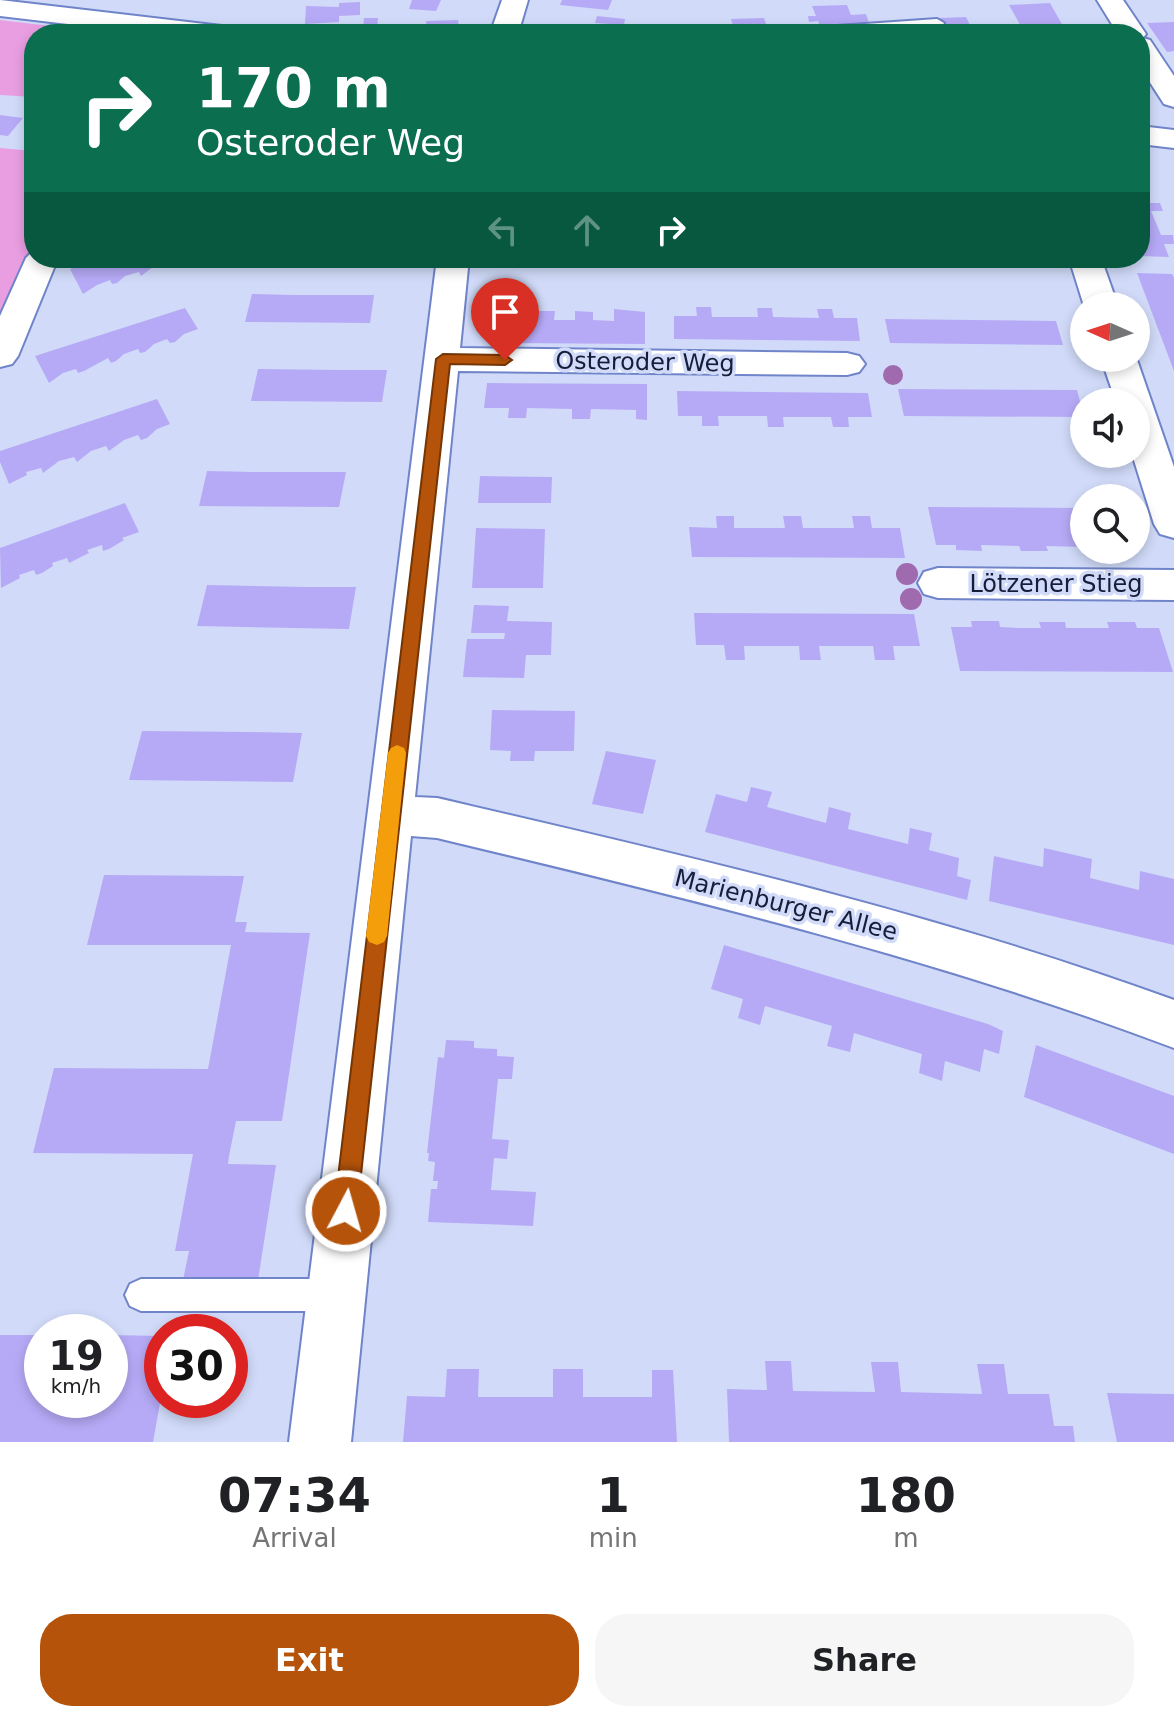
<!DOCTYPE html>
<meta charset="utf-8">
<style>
:root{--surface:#fff;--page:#f6f6f6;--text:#202124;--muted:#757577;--accent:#b45309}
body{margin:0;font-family:"DejaVu Sans",sans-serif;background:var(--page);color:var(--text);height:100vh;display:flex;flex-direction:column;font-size:30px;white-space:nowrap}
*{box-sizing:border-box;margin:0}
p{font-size:26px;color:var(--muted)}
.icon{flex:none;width:44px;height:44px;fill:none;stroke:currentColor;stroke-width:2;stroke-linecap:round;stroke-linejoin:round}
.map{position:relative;height:1442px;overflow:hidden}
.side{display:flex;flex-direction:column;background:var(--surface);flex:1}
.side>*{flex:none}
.hud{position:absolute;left:24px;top:24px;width:1126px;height:244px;border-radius:32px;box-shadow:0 4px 12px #0003;background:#0b6e4f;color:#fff;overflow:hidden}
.needle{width:52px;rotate:273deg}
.buttons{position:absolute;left:1070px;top:292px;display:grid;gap:16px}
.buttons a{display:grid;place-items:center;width:80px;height:80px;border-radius:50%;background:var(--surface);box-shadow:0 4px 12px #0003;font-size:40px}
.speed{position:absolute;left:24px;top:1314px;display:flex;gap:16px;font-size:40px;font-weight:700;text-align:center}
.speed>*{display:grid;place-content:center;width:104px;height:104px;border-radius:50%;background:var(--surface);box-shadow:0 4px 12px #0003;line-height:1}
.speed small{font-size:20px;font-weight:400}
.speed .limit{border:12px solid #d22;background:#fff;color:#111}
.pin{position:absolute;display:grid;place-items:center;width:68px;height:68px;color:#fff;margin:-82px -34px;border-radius:50% 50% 50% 0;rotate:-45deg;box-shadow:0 0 8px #0007}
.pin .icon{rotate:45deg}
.me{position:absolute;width:88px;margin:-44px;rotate:6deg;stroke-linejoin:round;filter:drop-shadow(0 0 6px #0008)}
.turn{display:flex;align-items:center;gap:28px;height:168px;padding:0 40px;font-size:36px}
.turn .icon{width:104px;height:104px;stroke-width:2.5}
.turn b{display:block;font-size:56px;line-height:68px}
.lanes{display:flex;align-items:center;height:76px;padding:0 40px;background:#0003;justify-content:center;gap:40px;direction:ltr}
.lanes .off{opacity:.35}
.eta{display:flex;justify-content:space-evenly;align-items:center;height:136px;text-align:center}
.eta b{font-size:48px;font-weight:700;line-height:56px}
.action{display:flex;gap:16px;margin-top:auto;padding:16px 40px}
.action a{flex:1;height:92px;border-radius:32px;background:var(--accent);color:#fff;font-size:32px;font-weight:700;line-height:92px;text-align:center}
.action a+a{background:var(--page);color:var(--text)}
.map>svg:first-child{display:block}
.green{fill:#ea9ee2}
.building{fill:#b6aaf6}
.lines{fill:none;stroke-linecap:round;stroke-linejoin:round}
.lane-casing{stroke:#7084c9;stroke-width:4}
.street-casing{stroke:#7084c9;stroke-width:4}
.lane{fill:#fff;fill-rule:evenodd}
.street{fill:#fff;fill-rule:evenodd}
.tree{fill:#9f6aae}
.route{fill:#b45309;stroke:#753606;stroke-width:2}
.slow{fill:#f59e0b}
.labels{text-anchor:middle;stroke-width:7;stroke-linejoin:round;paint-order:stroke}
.street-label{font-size:24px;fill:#161d39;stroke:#d1dbf9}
</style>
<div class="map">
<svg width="1174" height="1442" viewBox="0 0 1174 1442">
<rect width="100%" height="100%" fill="#d1dbf9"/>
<path class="green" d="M 0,20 L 118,34 L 34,34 L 34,97 L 0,95 Z
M 0,148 L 34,151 L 34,250 L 0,327 Z"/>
<path class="building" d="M 412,0 L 441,0 L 436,11 L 409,9 Z
M 562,0 L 612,0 L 608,10 L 560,5 Z
M 360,2 L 360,15 L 339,16 L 339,22 L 305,24 L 306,6 L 339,7 L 339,3 Z
M 1050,3 L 1063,26 L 1022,28 L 1009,5 Z
M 847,5 L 851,15 L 866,14 L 870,26 L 820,27 L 818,21 L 809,22 L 808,16 L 816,16 L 812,6 Z
M 597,16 L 625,19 L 624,25 L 595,23 Z
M 966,17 L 970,25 L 942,26 L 939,18 Z
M 364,18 L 378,18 L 377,29 L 363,29 Z
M 764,18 L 768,30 L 735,32 L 731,19 Z
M 458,20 L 460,34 L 427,34 L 426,21 Z
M 1174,22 L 1174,51 L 1167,52 L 1147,23 Z
M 598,27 L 599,34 L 570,34 L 569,28 Z
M 0,115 L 23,118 L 8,136 L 0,135 Z
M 1140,183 L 1148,203 L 1160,203 L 1163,211 L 1151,211 L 1161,235 L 1173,235 L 1174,244 L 1164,244 L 1169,257 L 1140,256 Z
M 108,258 L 181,258 L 182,260 L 168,267 L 166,263 L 153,267 L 141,276 L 139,272 L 125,276 L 117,283 L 112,284 L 110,280 L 97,285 L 83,294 L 70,269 Z
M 1137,273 L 1172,274 L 1174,278 L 1174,371 Z
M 252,294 L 293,295 L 374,295 L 370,323 L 245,322 Z
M 696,307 L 711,307 L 712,317 L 758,317 L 757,308 L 772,308 L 773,317 L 819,318 L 817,309 L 832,309 L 834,318 L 857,318 L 860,341 L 674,339 L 674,316 L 697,316 Z
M 185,308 L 198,329 L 184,334 L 175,342 L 170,343 L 167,339 L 154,344 L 145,352 L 140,353 L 138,349 L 124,354 L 116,361 L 111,363 L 108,358 L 84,371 L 78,373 L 76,369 L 63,373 L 49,383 L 35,356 Z
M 614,309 L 645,312 L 645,344 L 490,343 L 492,319 L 515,319 L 516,311 L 555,311 L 554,320 L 575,320 L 575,311 L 593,312 L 593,320 L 614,321 Z
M 885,319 L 1056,321 L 1063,345 L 890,343 Z
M 258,369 L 344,370 L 387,370 L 382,402 L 251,401 Z
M 487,383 L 647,384 L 647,420 L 636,419 L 636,410 L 591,409 L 590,419 L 572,419 L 572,409 L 527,408 L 526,418 L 508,418 L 509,408 L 484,408 Z
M 898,389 L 1077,390 L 1084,417 L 904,416 Z
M 677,391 L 868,393 L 872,417 L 848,417 L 849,427 L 833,427 L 831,417 L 783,417 L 784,427 L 768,427 L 767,416 L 718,416 L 719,426 L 702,426 L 702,416 L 678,416 Z
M 157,399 L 170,424 L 157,429 L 147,438 L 141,440 L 138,435 L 124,440 L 109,451 L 106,446 L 91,451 L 77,462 L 74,457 L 59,461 L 43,473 L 41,468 L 26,472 L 27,475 L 9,484 L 0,462 L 0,451 Z
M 207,471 L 254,472 L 346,472 L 339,507 L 199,506 Z
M 480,476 L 552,477 L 551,503 L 478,503 Z
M 125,503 L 139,532 L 122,538 L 124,540 L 109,549 L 103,551 L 102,545 L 87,550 L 89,553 L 69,563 L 67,558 L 52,563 L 53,566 L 42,573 L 36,575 L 34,570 L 19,575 L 20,578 L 1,588 L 0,548 Z
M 928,507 L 1084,508 L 1084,547 L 1046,546 L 1048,551 L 1021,551 L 1019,546 L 981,545 L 982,551 L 956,550 L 956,545 L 936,545 Z
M 716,516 L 734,516 L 734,528 L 785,528 L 783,516 L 801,516 L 803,528 L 854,528 L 852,516 L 870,516 L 872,528 L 900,528 L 905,558 L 692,557 L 689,527 L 717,528 Z
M 476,528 L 545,529 L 543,588 L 472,588 Z
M 207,585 L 306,587 L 356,587 L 349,629 L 197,626 Z
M 474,605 L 509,606 L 507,621 L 552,622 L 551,655 L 526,655 L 524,678 L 463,677 L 467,639 L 504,639 L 505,633 L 471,633 Z
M 694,613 L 914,614 L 920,646 L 893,646 L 895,660 L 875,660 L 873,646 L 819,646 L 821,660 L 800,660 L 799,646 L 744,646 L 745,660 L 726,660 L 724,645 L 696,645 Z
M 971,621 L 999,621 L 1000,627 L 1020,628 L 1041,628 L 1039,622 L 1065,622 L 1066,628 L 1109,628 L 1107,622 L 1135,622 L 1137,628 L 1159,628 L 1173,672 L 960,671 L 951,627 L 972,627 Z
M 492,710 L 575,711 L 574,751 L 535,751 L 534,761 L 510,761 L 511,751 L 490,750 Z
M 142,731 L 248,732 L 302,733 L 293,782 L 129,780 Z
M 606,751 L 656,760 L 643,814 L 592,804 Z
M 751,787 L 772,792 L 767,807 L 826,823 L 829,807 L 851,813 L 848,829 L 908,844 L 910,828 L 932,833 L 929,850 L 959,858 L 957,876 L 971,880 L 967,900 L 705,832 L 716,794 L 747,802 Z
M 1044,848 L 1092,859 L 1090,878 L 1139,890 L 1140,871 L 1174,879 L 1174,945 L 989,901 L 994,856 L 1043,867 Z
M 104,875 L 244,876 L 235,922 L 247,922 L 245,932 L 310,933 L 282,1121 L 236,1121 L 229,1156 L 228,1164 L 276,1165 L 258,1280 L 183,1280 L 189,1251 L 175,1251 L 193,1154 L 33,1153 L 54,1068 L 208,1069 L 231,945 L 87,945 Z
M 724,945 L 988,1024 L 1003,1031 L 999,1054 L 984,1049 L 980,1072 L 945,1061 L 942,1081 L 919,1073 L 922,1054 L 854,1033 L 850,1052 L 827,1046 L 832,1026 L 765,1006 L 760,1025 L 738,1018 L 743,999 L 711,989 Z
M 446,1040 L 474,1041 L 474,1048 L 497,1049 L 497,1056 L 514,1057 L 512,1079 L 498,1079 L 492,1139 L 509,1140 L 507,1159 L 494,1158 L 491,1190 L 536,1192 L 533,1226 L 428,1222 L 431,1189 L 437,1189 L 438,1181 L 433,1181 L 435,1162 L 428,1161 L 429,1153 L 427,1153 L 438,1057 L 444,1058 Z
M 1036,1045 L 1174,1096 L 1174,1154 L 1024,1097 Z
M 0,1335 L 42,1335 L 42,1400 L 110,1400 L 110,1335 L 162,1336 L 162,1392 L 153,1442 L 0,1442 Z
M 765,1361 L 791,1361 L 793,1391 L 875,1392 L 871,1362 L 898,1362 L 901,1392 L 982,1394 L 977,1364 L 1004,1364 L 1008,1394 L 1049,1394 L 1054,1426 L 1073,1426 L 1075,1442 L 729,1442 L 727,1389 L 767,1390 Z
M 447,1369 L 479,1369 L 478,1397 L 553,1397 L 553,1369 L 583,1369 L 583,1397 L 652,1397 L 652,1370 L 673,1370 L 677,1442 L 403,1442 L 407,1396 L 445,1397 Z
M 1107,1393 L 1174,1394 L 1174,1442 L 1117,1442 Z"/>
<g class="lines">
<g class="lane-casing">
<path id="lane" d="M 937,19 L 944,23 L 942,26 L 843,34 L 786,33 L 793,29 Z
M 141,1279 L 336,1279 L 347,1284 L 352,1295 L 347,1306 L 336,1311 L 141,1311 L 130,1306 L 125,1295 L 130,1284 Z"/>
</g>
<g class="street-casing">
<path id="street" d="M 0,0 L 222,26 L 232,28 L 236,34 L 153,34 L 0,16 Z
M 502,0 L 528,0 L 518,34 L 490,34 Z
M 1097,0 L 1123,0 L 1146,34 L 1143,38 L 1150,40 L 1174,76 L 1174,107 L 1164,104 L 1140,67 L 1140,34 L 1118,34 Z
M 1140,126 L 1174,130 L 1174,148 L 1140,144 Z
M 34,250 L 34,258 L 58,258 L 18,356 L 12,364 L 0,367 L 0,316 L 26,258 Z
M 437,258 L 469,258 L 460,348 L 847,353 L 859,356 L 865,364 L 859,372 L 847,375 L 458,371 L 415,797 L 437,798 C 686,856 934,912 1174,1000 L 1174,1048 C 934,957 686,898 437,838 L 411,836 L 351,1442 L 289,1442 Z
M 1069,258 L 1101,258 L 1118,306 L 1084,306 Z
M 1136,357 L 1174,467 L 1174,538 L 1160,534 L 1154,524 L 1132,454 L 1136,454 L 1136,402 L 1116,402 L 1101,358 Z
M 938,568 L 1174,570 L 1174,600 L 938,598 L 924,594 L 918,583 L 924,572 Z"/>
</g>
<use href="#lane" class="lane"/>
<use href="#street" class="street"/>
</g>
<g class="tree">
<circle cx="893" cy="375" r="10"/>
<circle cx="907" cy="574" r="11"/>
<circle cx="911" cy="599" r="11"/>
</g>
<path class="route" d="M 443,354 L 505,355 L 512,360 L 505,365 L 450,364 L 357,1211 L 354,1219 L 346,1223 L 337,1219 L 334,1211 L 436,359 Z"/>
<path class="slow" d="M 397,745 L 404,748 L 406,753 L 387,936 L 384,942 L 377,945 L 369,942 L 366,936 L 388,753 L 391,748 Z"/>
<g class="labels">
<g class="street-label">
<text transform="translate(645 362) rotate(1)" y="8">Osteroder Weg</text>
<text x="1056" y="592">Lötzener Stieg</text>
<text transform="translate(786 905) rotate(14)" y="8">Marienburger Allee</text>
</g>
</g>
</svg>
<div class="buttons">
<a><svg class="needle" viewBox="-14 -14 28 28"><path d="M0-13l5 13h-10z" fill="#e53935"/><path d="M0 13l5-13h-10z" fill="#757577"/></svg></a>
<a><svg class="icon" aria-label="sound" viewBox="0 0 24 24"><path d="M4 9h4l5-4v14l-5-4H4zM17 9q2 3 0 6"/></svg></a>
<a><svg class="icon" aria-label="search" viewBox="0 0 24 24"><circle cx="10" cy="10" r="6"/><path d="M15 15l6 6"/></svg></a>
</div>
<div class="speed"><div>19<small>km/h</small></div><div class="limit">30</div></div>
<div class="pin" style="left:505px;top:360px;background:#d93025"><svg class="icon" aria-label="arrive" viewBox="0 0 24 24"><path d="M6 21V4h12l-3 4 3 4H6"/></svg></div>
<svg class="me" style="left:346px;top:1211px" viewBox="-20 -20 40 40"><circle r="17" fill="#b45309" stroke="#fff" stroke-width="3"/><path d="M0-11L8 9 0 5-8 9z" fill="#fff"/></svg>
<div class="hud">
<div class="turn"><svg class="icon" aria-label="right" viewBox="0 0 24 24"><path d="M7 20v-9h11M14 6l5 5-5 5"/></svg><div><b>170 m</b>Osteroder Weg</div></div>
<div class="lanes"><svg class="icon off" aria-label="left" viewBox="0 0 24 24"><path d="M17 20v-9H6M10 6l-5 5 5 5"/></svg><svg class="icon off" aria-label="ahead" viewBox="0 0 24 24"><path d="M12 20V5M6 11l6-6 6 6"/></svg><svg class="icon" aria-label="right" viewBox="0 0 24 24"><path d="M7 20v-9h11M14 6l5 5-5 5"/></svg></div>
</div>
</div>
<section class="side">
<div class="eta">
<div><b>07:34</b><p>Arrival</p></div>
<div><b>1</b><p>min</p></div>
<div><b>180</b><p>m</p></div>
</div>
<div class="action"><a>Exit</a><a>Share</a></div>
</section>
